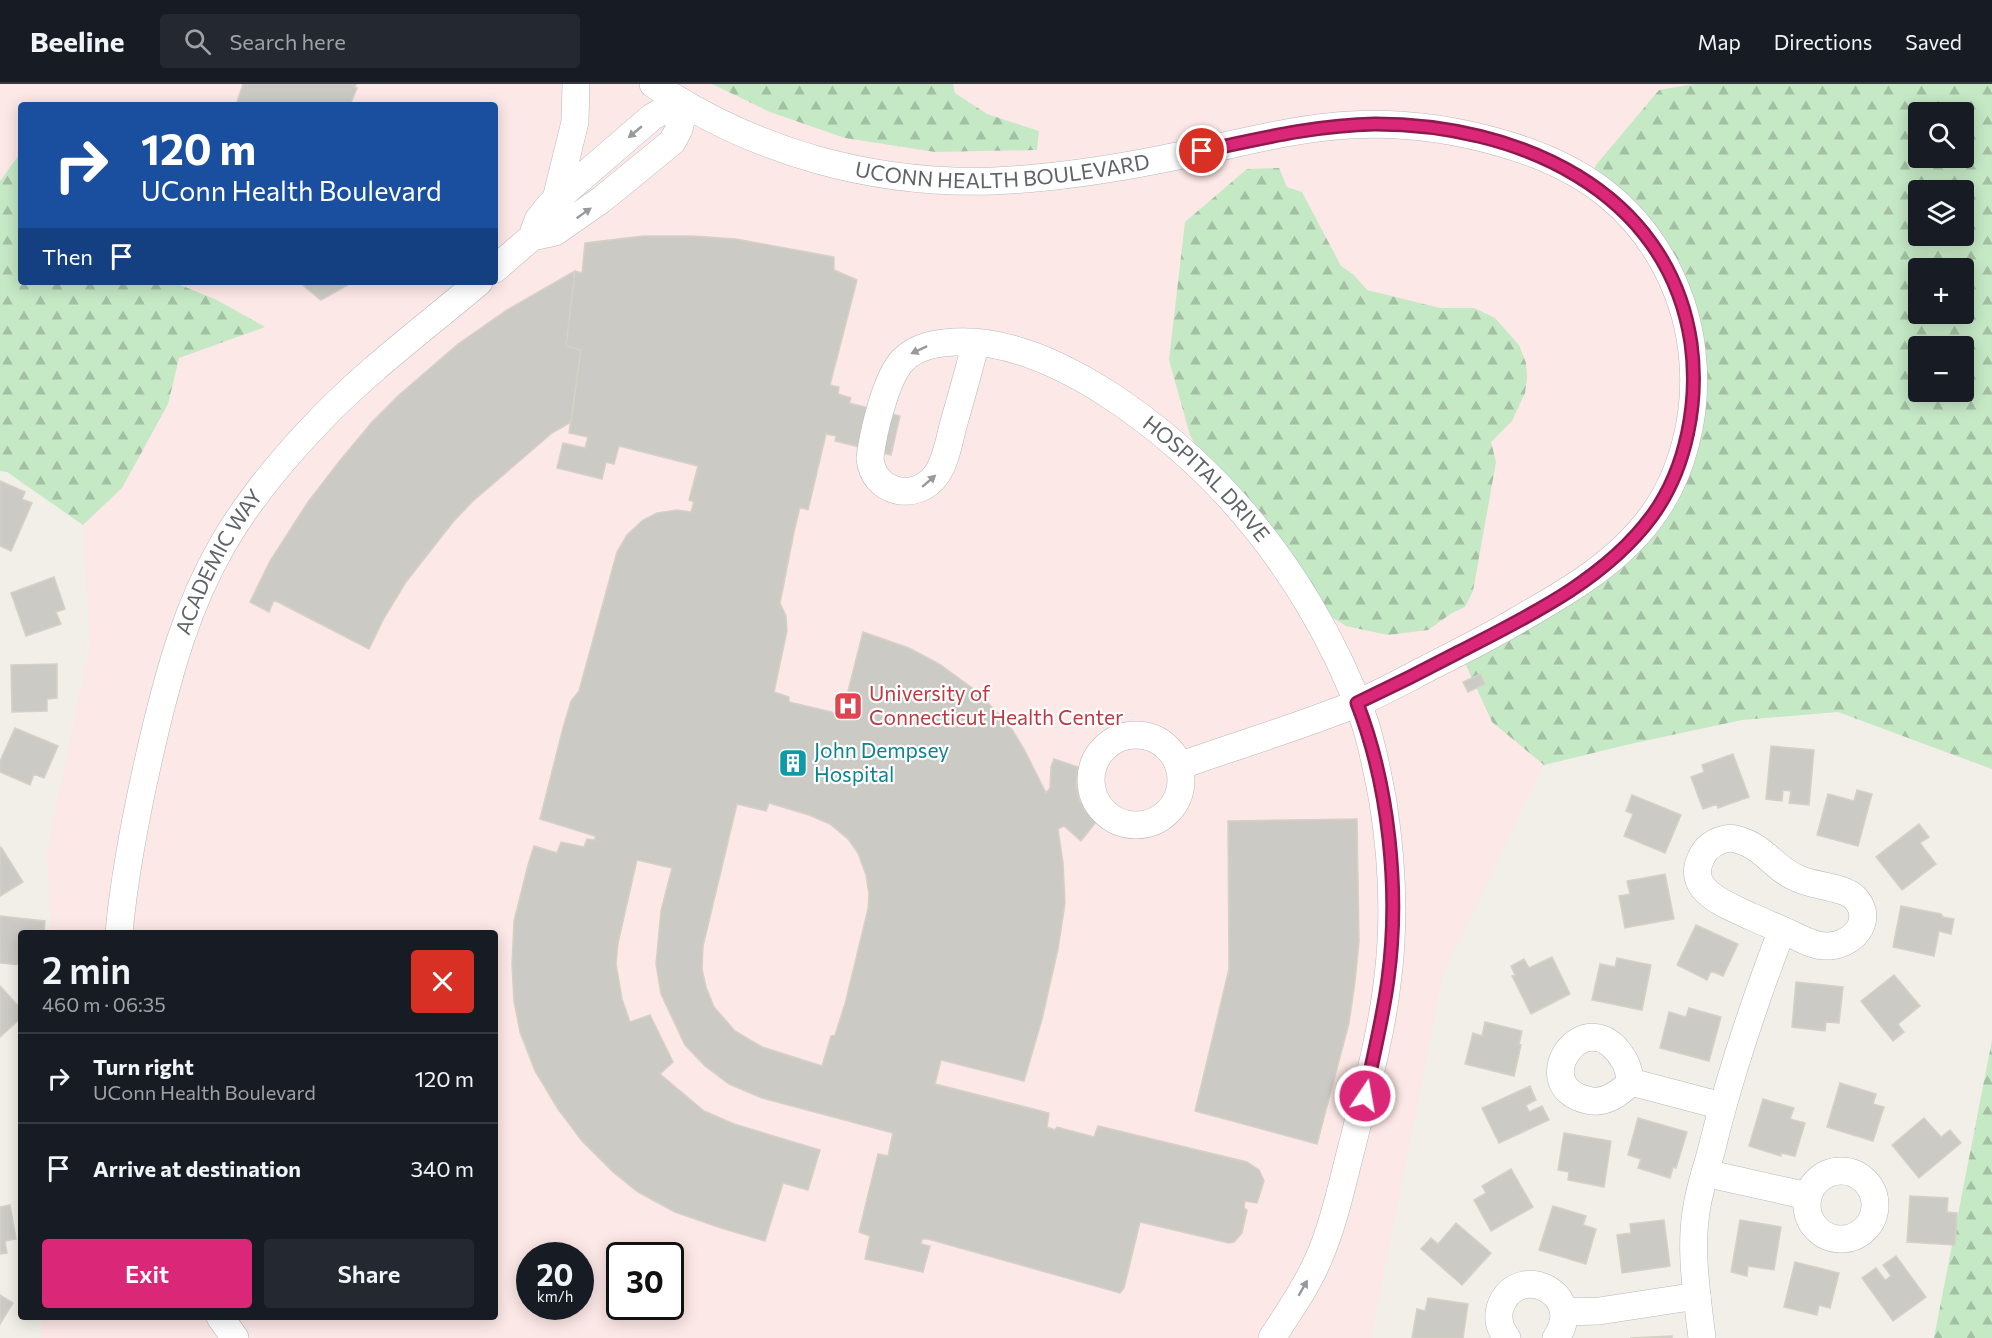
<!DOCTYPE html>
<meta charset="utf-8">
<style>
:root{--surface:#171b24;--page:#242831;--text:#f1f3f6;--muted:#9ea1a6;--line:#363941;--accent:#db2777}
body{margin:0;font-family:Commissioner,sans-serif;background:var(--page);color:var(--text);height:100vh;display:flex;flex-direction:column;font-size:22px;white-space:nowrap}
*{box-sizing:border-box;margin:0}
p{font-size:20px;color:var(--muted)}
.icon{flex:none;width:33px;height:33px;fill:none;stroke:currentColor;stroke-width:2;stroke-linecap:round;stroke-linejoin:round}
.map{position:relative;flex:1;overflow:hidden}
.drawer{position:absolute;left:18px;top:846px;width:480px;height:390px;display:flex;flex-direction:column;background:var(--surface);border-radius:6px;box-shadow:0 3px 15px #0003}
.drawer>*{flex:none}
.banner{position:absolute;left:18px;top:18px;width:480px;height:183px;border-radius:6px;box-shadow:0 3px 15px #0003;background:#1a4fa0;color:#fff;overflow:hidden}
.buttons{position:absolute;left:1908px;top:18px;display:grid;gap:12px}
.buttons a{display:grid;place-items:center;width:66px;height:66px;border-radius:6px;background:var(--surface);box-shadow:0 3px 15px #0003;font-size:30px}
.speed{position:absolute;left:516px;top:1158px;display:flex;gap:12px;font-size:30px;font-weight:700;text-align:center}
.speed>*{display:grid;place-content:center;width:78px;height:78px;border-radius:50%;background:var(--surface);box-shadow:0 3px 15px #0003;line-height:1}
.speed small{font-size:15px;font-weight:400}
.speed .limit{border:3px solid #111;border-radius:9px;background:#fff;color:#111}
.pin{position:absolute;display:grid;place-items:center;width:51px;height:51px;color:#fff;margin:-26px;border:3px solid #fff;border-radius:50%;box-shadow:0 2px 6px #0007}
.me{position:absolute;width:66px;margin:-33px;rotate:12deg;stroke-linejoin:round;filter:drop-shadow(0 0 4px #0008)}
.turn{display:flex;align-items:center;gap:21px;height:126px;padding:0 24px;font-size:27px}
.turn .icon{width:78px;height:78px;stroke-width:2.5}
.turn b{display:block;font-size:42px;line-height:51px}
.then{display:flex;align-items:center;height:57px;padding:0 24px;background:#0003;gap:12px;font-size:22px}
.round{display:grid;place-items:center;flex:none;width:63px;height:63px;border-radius:6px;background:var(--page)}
.head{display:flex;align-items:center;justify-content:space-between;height:102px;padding:0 24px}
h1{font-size:36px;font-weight:600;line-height:45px}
.cta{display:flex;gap:12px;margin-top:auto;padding:12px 24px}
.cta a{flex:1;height:69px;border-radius:6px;background:var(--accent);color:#fff;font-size:24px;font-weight:600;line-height:69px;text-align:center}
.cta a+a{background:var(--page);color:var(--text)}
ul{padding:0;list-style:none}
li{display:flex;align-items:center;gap:18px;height:90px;padding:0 24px;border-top:2px solid var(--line)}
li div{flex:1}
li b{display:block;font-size:22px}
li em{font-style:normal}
header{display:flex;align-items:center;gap:36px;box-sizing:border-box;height:84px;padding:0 30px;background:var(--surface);border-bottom:2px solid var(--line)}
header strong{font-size:28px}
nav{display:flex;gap:33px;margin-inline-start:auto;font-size:21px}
.search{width:420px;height:54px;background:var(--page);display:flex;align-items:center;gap:15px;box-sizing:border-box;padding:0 21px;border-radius:6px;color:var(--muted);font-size:22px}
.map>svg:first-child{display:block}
.medical{fill:#fce8e6;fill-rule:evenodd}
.forest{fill:url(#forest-firs);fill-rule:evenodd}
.building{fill:#cccac5;stroke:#d6d1c6;stroke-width:1.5;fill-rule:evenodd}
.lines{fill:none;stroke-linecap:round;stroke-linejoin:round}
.minor-casing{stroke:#b5b8bc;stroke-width:28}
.minor{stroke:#fff;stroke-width:27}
.oneway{fill:#979a9d}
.route-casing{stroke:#8e194d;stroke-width:15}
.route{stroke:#db2777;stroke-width:10}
.labels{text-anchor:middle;stroke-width:4.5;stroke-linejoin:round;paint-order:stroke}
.street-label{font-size:21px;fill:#5f6368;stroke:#fff}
.health-label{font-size:21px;fill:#be3a42;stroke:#fff;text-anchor:start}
.culture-label{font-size:21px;fill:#0d838f;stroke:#fff;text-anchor:start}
</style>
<header>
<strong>Beeline</strong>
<div class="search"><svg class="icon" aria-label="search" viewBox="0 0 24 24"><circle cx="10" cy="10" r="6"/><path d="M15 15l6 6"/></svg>Search here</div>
<nav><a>Map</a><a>Directions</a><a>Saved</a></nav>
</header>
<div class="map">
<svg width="1992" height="1254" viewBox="0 0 1992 1254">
<defs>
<pattern id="forest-firs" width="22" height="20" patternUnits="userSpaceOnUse" patternTransform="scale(1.5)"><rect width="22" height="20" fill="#c5e8c5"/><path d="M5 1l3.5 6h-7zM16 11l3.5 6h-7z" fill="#a3c0a4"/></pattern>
</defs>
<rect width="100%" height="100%" fill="#f1efe8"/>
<path class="medical" d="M 0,0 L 1975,0 L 1964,28 L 1918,28 L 1918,184 L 1762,506 L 1544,681 L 1443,889 L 1371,1254 L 41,1254 L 42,1233 L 495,1233 L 495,849 L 51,849 L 47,768 L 90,562 L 83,441 L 0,363 ZM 21,21 L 495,21 L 495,198 L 21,198 ZM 530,1172 L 580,1172 L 580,1222 L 530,1222 ZM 620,1172 L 670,1172 L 670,1222 L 620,1222 Z"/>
<path class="forest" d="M 712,0 L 953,0 L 955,9 L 987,30 L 1039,47 L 1037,66 L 935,68 L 845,54 L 770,28 Z
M 1694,0 L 1992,0 L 1992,685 L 1838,628 L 1742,636 L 1630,660 L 1544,681 L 1492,638 L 1460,568 L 1611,475 L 1662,419 L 1691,342 L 1679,200 L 1589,97 L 1596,81 L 1659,6 ZM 1918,28 L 1964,28 L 1964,74 L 1918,74 ZM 1918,106 L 1964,106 L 1964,152 L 1918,152 ZM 1918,184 L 1964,184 L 1964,230 L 1918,230 ZM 1918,262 L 1964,262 L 1964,308 L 1918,308 Z
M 21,68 L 21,198 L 173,198 L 217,216 L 265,243 L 179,274 L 168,320 L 122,404 L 83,441 L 7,388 L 0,387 L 0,97 Z
M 1279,84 L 1287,103 L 1302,108 L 1341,182 L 1354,191 L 1367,206 L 1440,224 L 1474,224 L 1495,234 L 1519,261 L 1526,279 L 1527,294 L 1525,309 L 1512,337 L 1491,358 L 1496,378 L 1473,507 L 1465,523 L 1452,529 L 1428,546 L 1388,551 L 1346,542 L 1322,527 L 1213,393 L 1190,351 L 1169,276 L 1185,138 L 1247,85 Z
M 1992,956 L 1992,1254 L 1934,1254 Z"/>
<path class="building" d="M 243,0 L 356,0 L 355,3 L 357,4 L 350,21 L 236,21 Z
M 643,152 L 693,152 L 736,155 L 834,173 L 834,186 L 857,196 L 830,301 L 839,303 L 838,310 L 851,314 L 849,319 L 900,332 L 891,371 L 835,357 L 836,352 L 826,350 L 808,426 L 800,423 L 794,448 L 780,519 L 786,532 L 787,547 L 774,608 L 789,613 L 789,618 L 836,629 L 836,635 L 841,635 L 863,548 L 909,564 L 939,580 L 975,606 L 1008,639 L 1024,665 L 1046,709 L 1050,704 L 1051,683 L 1054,675 L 1078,683 L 1076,700 L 1079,715 L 1085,727 L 1096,738 L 1081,757 L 1064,742 L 1058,745 L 1063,779 L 1065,819 L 1058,865 L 1042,935 L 1024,997 L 941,976 L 935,1000 L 1049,1029 L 1047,1043 L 1055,1046 L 1057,1043 L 1094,1053 L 1098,1042 L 1247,1078 L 1259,1086 L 1264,1097 L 1257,1119 L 1245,1117 L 1244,1124 L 1247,1126 L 1242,1149 L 1234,1158 L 1229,1159 L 1140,1138 L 1124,1204 L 1120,1209 L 928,1155 L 922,1155 L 921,1160 L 930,1162 L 923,1188 L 865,1175 L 870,1152 L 859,1148 L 878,1070 L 888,1072 L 893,1049 L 762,1014 L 729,1000 L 705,982 L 685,961 L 661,910 L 656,880 L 661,827 L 672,784 L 637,776 L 618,859 L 616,880 L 622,915 L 630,938 L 650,931 L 673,978 L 660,990 L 704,1027 L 734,1040 L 820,1066 L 808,1106 L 783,1099 L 765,1157 L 721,1144 L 675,1128 L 638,1108 L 613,1088 L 582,1057 L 558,1025 L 535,987 L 520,948 L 514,917 L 512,881 L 514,837 L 528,781 L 534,762 L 557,769 L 561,758 L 584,763 L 587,755 L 595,756 L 595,752 L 540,735 L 563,644 L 571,617 L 579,607 L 617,468 L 627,451 L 643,436 L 657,429 L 677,426 L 691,428 L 694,418 L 689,416 L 698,382 L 619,362 L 614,380 L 606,378 L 602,395 L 557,384 L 563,359 L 585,364 L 588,353 L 569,349 L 581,266 L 566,262 L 575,187 L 582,189 L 585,159 ZM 769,719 L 809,731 L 830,740 L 848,755 L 858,769 L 866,791 L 869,810 L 868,825 L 845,920 L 835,951 L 831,952 L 822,982 L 762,963 L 735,947 L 714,923 L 706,903 L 702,885 L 703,862 L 737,720 L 766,727 Z
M 575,187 L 566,262 L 581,266 L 571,338 L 552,349 L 473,417 L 453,438 L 406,498 L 384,534 L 369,565 L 274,516 L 269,528 L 250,518 L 270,477 L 308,418 L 338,379 L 372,338 L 399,311 L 458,260 L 507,226 Z
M 299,198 L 353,198 L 321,216 Z
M 0,397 L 25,408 L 22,415 L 32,419 L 11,467 L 0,462 Z
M 54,493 L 65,525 L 56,528 L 61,540 L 26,552 L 11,509 Z
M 57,580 L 57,614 L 47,615 L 47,627 L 12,628 L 11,581 Z
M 1480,590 L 1485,600 L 1468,608 L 1463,598 Z
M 15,644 L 58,662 L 44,694 L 34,690 L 30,701 L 0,688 L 0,677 Z
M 1771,662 L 1814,666 L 1809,721 L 1789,719 L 1791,707 L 1783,706 L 1782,717 L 1766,715 Z
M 1733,670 L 1749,713 L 1718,724 L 1717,720 L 1703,725 L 1691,693 L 1704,688 L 1702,681 Z
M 1857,706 L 1872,710 L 1858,762 L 1817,751 L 1828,710 L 1854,717 Z
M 1632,711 L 1681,731 L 1665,769 L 1624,752 L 1633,730 L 1626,727 Z
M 1357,735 L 1359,857 L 1355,898 L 1349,939 L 1317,1060 L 1195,1027 L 1229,885 L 1228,737 Z
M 1919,740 L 1929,753 L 1920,759 L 1936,780 L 1902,806 L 1876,773 Z
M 1,763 L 23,798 L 0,812 L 0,764 Z
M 1665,790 L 1674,835 L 1625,844 L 1619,812 L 1630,810 L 1627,797 Z
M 1901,822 L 1941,830 L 1943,833 L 1954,835 L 1951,850 L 1939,847 L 1934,872 L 1893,863 Z
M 0,832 L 45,837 L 44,849 L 21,849 L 21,881 L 0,879 Z
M 1696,841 L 1738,860 L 1723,892 L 1711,887 L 1707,896 L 1677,881 Z
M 1552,873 L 1570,910 L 1531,930 L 1512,892 L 1515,891 L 1511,882 L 1524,875 L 1529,884 Z
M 1617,874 L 1651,881 L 1642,926 L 1592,916 L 1600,880 L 1615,883 Z
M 1894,891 L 1920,922 L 1898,940 L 1904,948 L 1893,957 L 1861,917 Z
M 1796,898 L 1843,903 L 1839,939 L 1826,938 L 1825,947 L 1792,943 Z
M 0,902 L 21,925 L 21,934 L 0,953 Z
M 1689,924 L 1721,933 L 1709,977 L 1660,964 L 1669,928 L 1686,933 Z
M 1485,938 L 1522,947 L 1519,960 L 1521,961 L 1514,992 L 1465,980 L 1473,949 L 1482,952 Z
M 1840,999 L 1876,1010 L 1873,1020 L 1884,1023 L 1873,1057 L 1827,1043 Z
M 1530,1002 L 1536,1016 L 1526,1021 L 1529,1028 L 1542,1022 L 1549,1036 L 1499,1059 L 1482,1024 Z
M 1763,1015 L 1794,1024 L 1790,1035 L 1805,1039 L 1795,1072 L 1781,1069 L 1781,1072 L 1749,1062 Z
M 1638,1034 L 1687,1048 L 1676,1084 L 1673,1083 L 1670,1094 L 1638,1084 L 1641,1075 L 1628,1071 Z
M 1924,1034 L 1941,1053 L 1950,1046 L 1961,1059 L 1919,1094 L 1892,1061 Z
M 1564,1049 L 1611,1057 L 1604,1103 L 1568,1096 L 1569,1088 L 1558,1086 Z
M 1511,1085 L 1533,1123 L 1491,1147 L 1474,1116 L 1486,1109 L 1482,1102 Z
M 1910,1112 L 1948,1114 L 1947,1128 L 1957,1129 L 1955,1161 L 1907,1158 Z
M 10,1121 L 16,1155 L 5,1157 L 7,1169 L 0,1170 L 0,1123 Z
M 1553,1122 L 1586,1132 L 1583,1141 L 1596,1145 L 1586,1180 L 1539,1166 Z
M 1664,1136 L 1670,1182 L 1622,1189 L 1617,1151 L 1631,1149 L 1630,1140 Z
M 1740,1136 L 1781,1143 L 1774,1186 L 1748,1182 L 1747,1192 L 1731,1188 Z
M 1456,1139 L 1491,1169 L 1462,1201 L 1421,1165 L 1431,1154 L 1438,1160 Z
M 1896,1172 L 1926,1213 L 1893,1237 L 1862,1194 L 1876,1184 L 1885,1196 L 1891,1192 L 1883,1181 Z
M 1795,1178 L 1839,1189 L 1830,1224 L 1819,1221 L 1817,1231 L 1784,1223 Z
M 0,1211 L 13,1219 L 0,1240 Z
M 1428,1214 L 1468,1220 L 1463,1254 L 1412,1254 L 1417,1225 L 1425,1227 Z
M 1672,1252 L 1672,1254 L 1630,1254 Z"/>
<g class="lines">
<g class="minor-casing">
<g id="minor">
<path id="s1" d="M 653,0 C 754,68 873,101 994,97 C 1058,94 1121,84 1182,71 C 1238,60 1293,44 1350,41 C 1401,38 1452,45 1501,59 C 1540,70 1579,87 1610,113 C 1659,154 1689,216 1693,279 C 1697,331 1683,390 1652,432 C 1618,479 1567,508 1518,536 C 1488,554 1457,569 1426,585 C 1403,597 1381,609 1358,619 C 1299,643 1238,661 1179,682"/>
<path d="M 556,115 L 575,38 L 576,0"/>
<path d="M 495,185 L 532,153 L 555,148 L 601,116 L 672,58 L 679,45 L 685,20 L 663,27 L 652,33 L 550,121 L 538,136 L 532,153"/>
<path id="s2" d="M 976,258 C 969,286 961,314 953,342 C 949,358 946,376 937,390 C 917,419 873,410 870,374 C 873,349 886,293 903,276 C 917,262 936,259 955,258 C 1052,253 1170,347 1232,416 C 1289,479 1335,556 1364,636 C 1373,663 1378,691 1383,718 C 1392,775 1395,834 1388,892 C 1382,949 1366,1006 1352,1062 C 1342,1100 1334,1140 1318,1176 C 1306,1204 1288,1229 1272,1254"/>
<circle cx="1136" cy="696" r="45"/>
<path d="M 1730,754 C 1764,759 1771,784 1799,795 C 1814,802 1845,803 1855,814 C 1876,837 1851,863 1826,862 C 1813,862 1802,855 1791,850 C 1777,844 1764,838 1750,832 C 1727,821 1685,807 1701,774 C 1706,762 1717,756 1730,754 Z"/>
<path id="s3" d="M 119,849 C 125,784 138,720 153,656 C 169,588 187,522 223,460 C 249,415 285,372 321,335 C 369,285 426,243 479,198"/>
<path d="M 1631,998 C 1620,1009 1604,1021 1587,1016 C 1525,1002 1586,912 1624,976 C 1628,982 1629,991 1631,998 L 1722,1022"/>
<circle cx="1841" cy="1121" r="34"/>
<path d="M 1705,1089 L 1808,1112"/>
<path d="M 1564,1228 L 1599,1227 L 1697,1212"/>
<path d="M 220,1233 L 235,1254"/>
<path d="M 1507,1254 C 1500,1245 1497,1235 1500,1224 C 1516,1176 1587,1209 1556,1254"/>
<path d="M 1702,1254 C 1697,1211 1689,1164 1697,1122 C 1700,1104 1706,1086 1711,1068 C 1729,993 1754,919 1782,846"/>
</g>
</g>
<use href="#minor" class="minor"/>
</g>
<defs><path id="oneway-solid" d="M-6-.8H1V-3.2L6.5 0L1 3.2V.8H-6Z" transform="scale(1.5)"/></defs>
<g class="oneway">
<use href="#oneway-solid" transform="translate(635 48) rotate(140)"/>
<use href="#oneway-solid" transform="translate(584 129) rotate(-35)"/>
<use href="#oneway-solid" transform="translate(919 266) rotate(155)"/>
<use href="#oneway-solid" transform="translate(929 397) rotate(-41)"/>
<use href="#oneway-solid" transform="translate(1303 1204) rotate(-60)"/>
</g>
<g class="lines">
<g class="route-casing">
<path id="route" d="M 1202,67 C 1259,55 1316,41 1375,40 C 1516,40 1668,105 1691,259 C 1699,317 1687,384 1652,432 C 1605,496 1527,533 1459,568 C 1425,586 1391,603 1357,619 C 1389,701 1400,807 1388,895 C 1383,934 1373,973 1365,1012"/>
</g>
<use href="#route" class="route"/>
</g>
<defs>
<g id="hospital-square" transform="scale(1.5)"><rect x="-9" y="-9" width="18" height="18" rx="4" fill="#e0444e" stroke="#fff"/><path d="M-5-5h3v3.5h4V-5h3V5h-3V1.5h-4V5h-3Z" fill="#fff"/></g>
<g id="building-square" transform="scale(1.5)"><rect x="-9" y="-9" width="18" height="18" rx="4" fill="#0f9aa8" stroke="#fff"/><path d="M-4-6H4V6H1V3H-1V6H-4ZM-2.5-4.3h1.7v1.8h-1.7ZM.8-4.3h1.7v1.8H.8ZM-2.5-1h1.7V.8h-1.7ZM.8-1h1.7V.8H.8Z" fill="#fff"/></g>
</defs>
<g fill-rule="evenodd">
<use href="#hospital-square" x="848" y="622"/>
<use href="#building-square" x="793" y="679"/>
</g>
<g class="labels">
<g class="street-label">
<text dy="7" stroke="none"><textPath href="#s1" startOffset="369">UCONN HEALTH BOULEVARD</textPath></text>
<text dy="7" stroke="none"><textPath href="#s2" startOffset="684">HOSPITAL DRIVE</textPath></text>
<text dy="7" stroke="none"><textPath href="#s3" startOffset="387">ACADEMIC WAY</textPath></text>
</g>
<g class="health-label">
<text x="869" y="617">University of<tspan x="869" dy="24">Connecticut Health Center</tspan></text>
</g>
<g class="culture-label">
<text x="814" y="674">John Dempsey<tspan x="814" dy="24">Hospital</tspan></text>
</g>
</g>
</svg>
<div class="buttons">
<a><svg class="icon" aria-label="search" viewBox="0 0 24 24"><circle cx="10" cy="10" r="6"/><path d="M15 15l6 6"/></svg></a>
<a><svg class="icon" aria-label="layers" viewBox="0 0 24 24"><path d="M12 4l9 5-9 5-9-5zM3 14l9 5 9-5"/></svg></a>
<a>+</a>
<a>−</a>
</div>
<div class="speed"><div>20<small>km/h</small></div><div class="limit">30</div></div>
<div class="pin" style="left:1202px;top:67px;background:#d93025"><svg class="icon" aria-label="arrive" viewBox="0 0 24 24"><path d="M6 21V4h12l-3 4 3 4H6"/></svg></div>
<svg class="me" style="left:1365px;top:1012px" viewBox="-20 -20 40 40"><circle r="17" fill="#db2777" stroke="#fff" stroke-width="3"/><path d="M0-11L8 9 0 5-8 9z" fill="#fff"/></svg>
<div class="banner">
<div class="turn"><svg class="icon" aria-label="right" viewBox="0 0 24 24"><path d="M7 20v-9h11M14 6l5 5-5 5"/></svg><div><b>120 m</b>UConn Health Boulevard</div></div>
<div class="then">Then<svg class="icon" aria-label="arrive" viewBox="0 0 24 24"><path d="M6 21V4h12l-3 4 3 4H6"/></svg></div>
</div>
<section class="drawer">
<div class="head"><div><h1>2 min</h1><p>460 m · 06:35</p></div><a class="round" style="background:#d93025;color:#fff"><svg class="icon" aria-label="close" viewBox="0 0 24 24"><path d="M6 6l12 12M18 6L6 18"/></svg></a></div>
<ul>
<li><svg class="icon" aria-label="right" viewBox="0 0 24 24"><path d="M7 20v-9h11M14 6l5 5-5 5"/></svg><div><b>Turn right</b><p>UConn Health Boulevard</p></div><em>120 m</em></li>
<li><svg class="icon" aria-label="arrive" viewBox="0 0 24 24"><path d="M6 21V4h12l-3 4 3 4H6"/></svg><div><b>Arrive at destination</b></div><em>340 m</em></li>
</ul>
<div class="cta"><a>Exit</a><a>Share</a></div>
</section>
</div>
